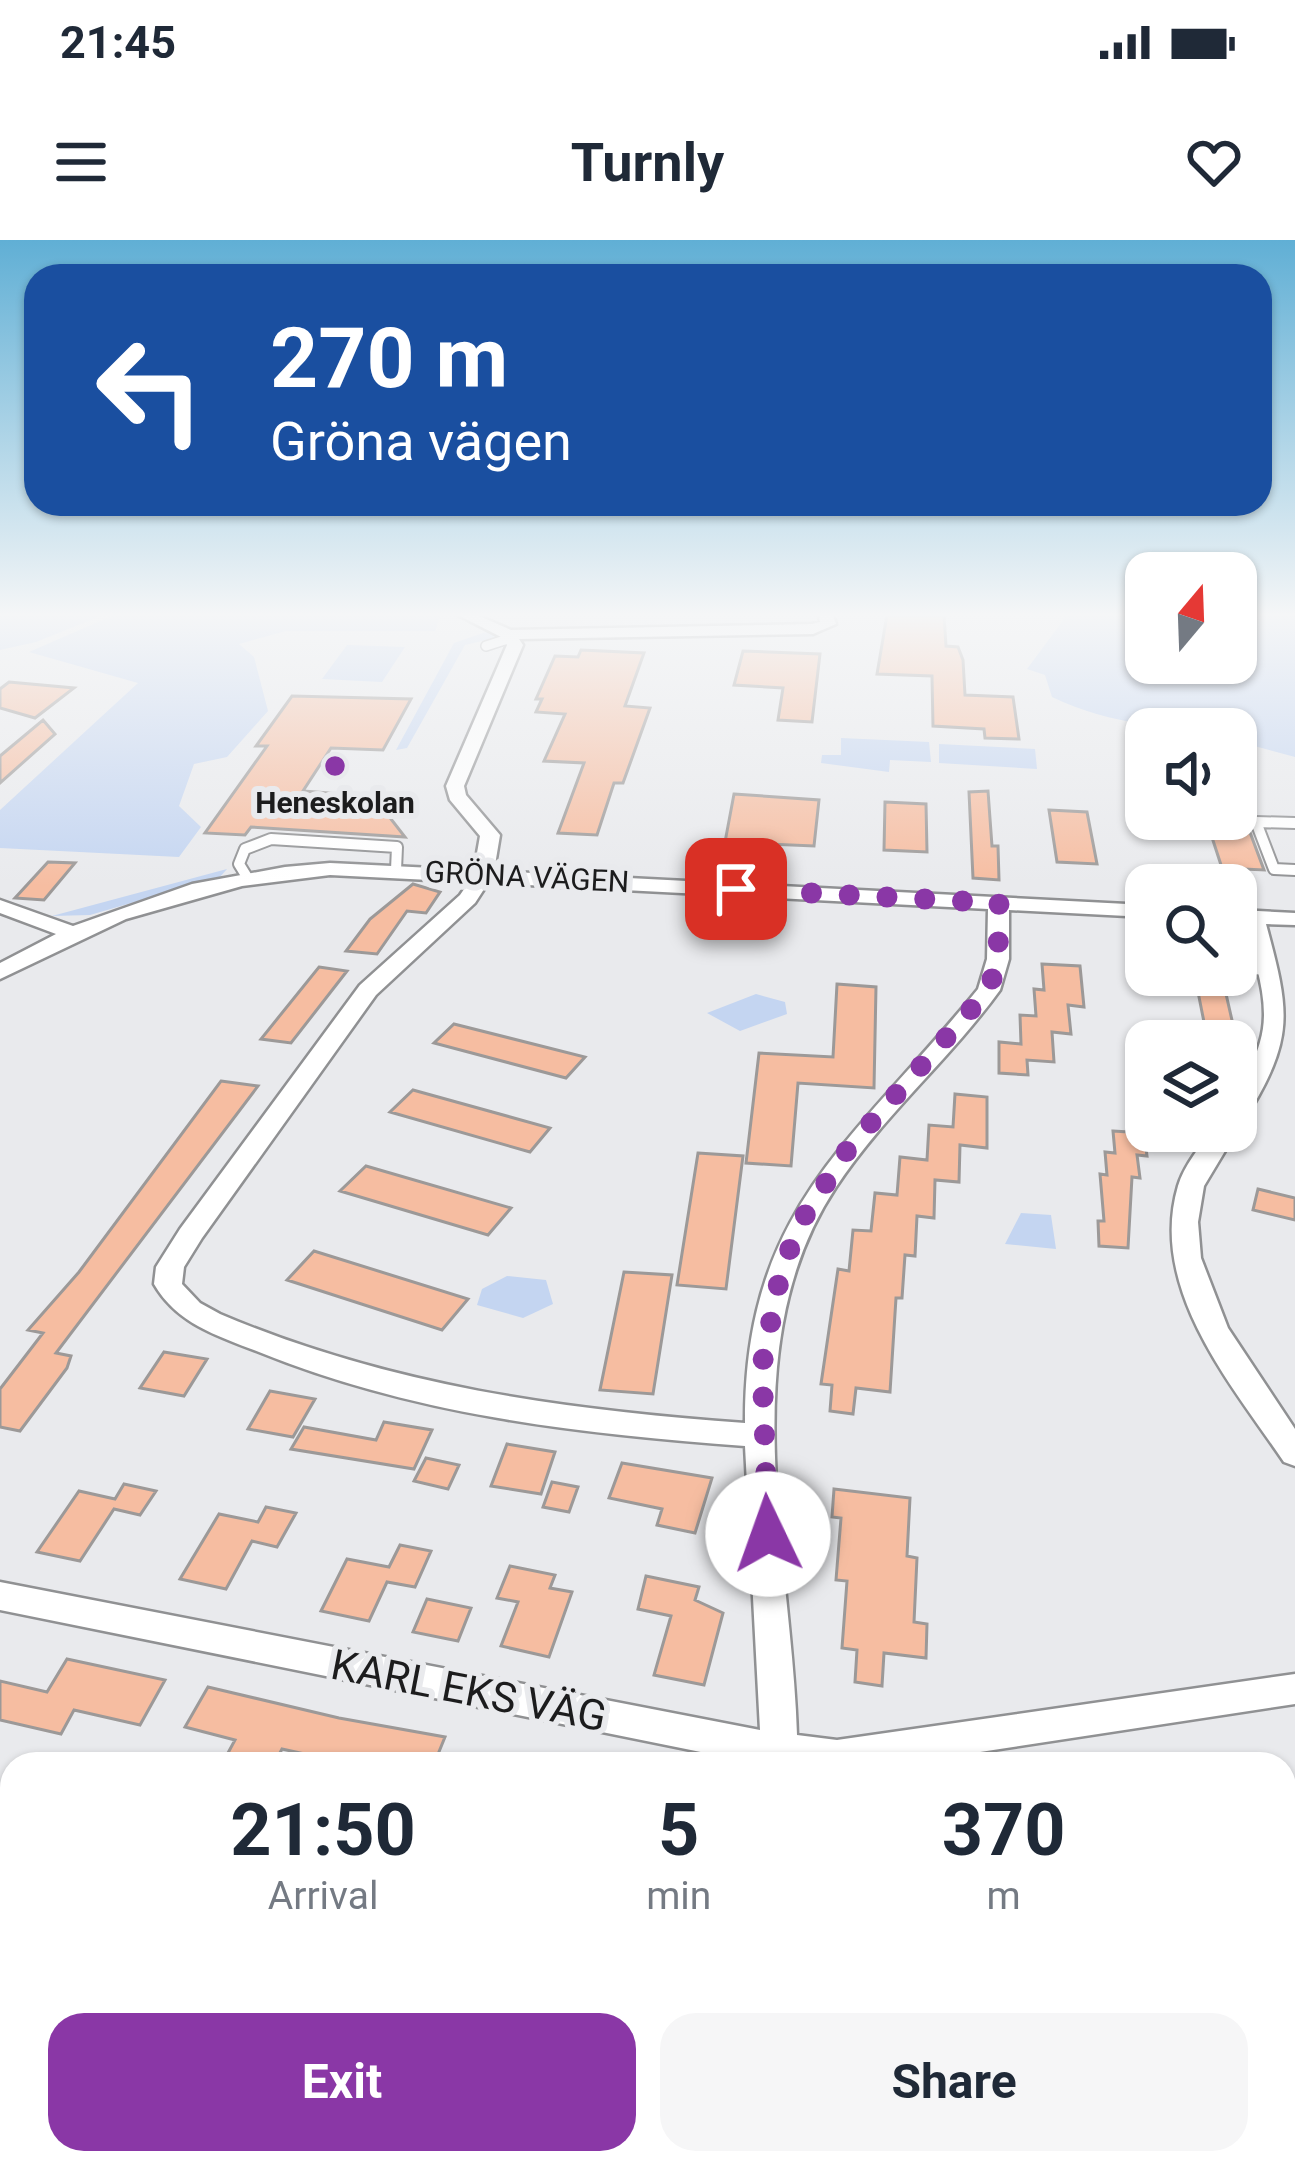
<!DOCTYPE html>
<meta charset="utf-8">
<style>
:root{--surface:#fff;--page:#f6f6f7;--text:#1f2937;--muted:#747a83;--accent:#8a37a6}
body{margin:0;font-family:Roboto,sans-serif;background:var(--page);color:var(--text);height:100vh;display:flex;flex-direction:column;font-size:45px;white-space:nowrap}
*{box-sizing:border-box;margin:0}
p{font-size:39px;color:var(--muted)}
.icon{flex:none;width:66px;height:66px;fill:none;stroke:currentColor;stroke-width:2;stroke-linecap:round;stroke-linejoin:round}
.map{position:relative;flex:1;overflow:hidden}
.panel{position:absolute;left:0px;top:1512px;width:1296px;height:423px;display:flex;flex-direction:column;background:var(--surface);border-radius:36px 36px 0 0;box-shadow:0 3px 9px #0004}
.panel>*{flex:none}
.guide{position:absolute;left:24px;top:24px;width:1248px;height:252px;border-radius:36px;box-shadow:0 3px 9px #0004;background:#1a4fa0;color:#fff;overflow:hidden}
.needle{width:78px;rotate:19deg}
.controls{position:absolute;left:1125px;top:312px;display:grid;gap:24px}
.controls a{display:grid;place-items:center;width:132px;height:132px;border-radius:24px;background:var(--surface);box-shadow:0 3px 9px #0004;font-size:60px}
.pin{position:absolute;display:grid;place-items:center;width:102px;height:102px;color:#fff;margin:-51px;border-radius:24px;box-shadow:0 6px 18px #0006}
.me{position:absolute;width:132px;margin:-66px;rotate:357deg;stroke-linejoin:round;filter:drop-shadow(0 0 9px #0008)}
.turn{display:flex;align-items:center;gap:42px;height:252px;padding:0 48px;font-size:54px}
.turn .icon{width:156px;height:156px;stroke-width:2.5}
.turn b{display:block;font-size:84px;line-height:102px}
.eta{display:flex;justify-content:space-evenly;align-items:center;height:204px;text-align:center}
.eta b{font-size:72px;font-weight:700;line-height:84px}
.cta{display:flex;gap:24px;margin-top:auto;padding:24px 48px}
.cta a{flex:1;height:138px;border-radius:36px;background:var(--accent);color:#fff;font-size:48px;font-weight:700;line-height:138px;text-align:center}
.cta a+a{background:var(--page);color:var(--text)}
.status{display:flex;justify-content:space-between;align-items:center;height:84px;padding:0 60px;background:var(--surface);direction:ltr}
.status svg{height:33px;fill:currentColor}
header{display:flex;justify-content:space-between;align-items:center;height:156px;padding:0 48px;background:var(--surface);font-size:54px;font-weight:700}
.map>svg:first-child{display:block}
.green{fill:#c4d5f1}
.building{fill:#f6bda1;stroke:#9c9998;stroke-width:3}
.lines{fill:none;stroke-linecap:round;stroke-linejoin:round}
.service-far1-casing{stroke:#909193;stroke-width:12}
.service-casing{stroke:#909193;stroke-width:14}
.minor-casing{stroke:#909193;stroke-width:5}
.service-far1{stroke:#fff;stroke-width:9}
.service{stroke:#fff;stroke-width:10}
.minor{fill:#fff;fill-rule:evenodd}
.route{stroke:#8a37a6;stroke-width:21;stroke-dasharray:0 37.8}
.poi-dot{fill:#8a37a6;stroke:#e9eaed;stroke-width:4.5}
.labels{text-anchor:middle;stroke-width:12;stroke-linejoin:round;paint-order:stroke}
.far-poi-label{font-size:30px;font-weight:bold;fill:#1c1c1d;stroke:#e9eaed}
.far-street-label{font-size:30px;fill:#1c1c1d;stroke:#e9eaed}
.near-street-label{font-size:42px;fill:#1c1c1d;stroke:#e9eaed}
</style>
<div class="status"><b>21:45</b><svg viewBox="0 0 49 12"><path d="M0 12V9h3v3zM5 12V6h3v6zM10 12V3h3v9zM15 12V0h3v12zM26 1h20v11H26zM47 4h2v5h-2z"/></svg></div>
<header><svg class="icon" aria-label="menu" viewBox="0 0 24 24"><path d="M4 6h16M4 12h16M4 18h16"/></svg>Turnly<svg class="icon" aria-label="heart" viewBox="0 0 24 24"><path d="M12 20l-8-8c-3-5 5-10 8-4 3-6 11-1 8 4z"/></svg></header>
<div class="map">
<svg width="1295" height="1933" viewBox="0 0 1295 1933">
<rect width="100%" height="100%" fill="#e9eaed"/>
<path class="green" d="M 0,375 L 103,375 L 36,402 L 0,410 Z
M 114,375 L 433,375 L 440,377 L 435,391 L 286,391 L 239,404 L 254,417 L 268,471 L 227,517 L 194,524 L 179,566 L 201,587 L 179,617 L 0,608 L 0,570 L 138,443 L 29,412 Z
M 1067,375 L 1146,375 L 1146,423 L 1236,423 L 1236,375 L 1295,375 L 1295,517 L 1236,501 L 1236,489 C 1169,489 1114,486 1052,457 L 1045,435 L 1027,429 Z
M 489,391 L 499,397 L 465,405 L 407,508 L 396,510 L 454,403 Z
M 347,405 L 405,407 L 382,442 L 322,439 Z
M 841,498 L 929,502 L 931,522 L 890,520 L 889,532 L 821,523 L 822,515 L 841,515 Z
M 939,504 L 1035,509 L 1037,529 L 939,523 Z
M 227,629 L 220,637 L 90,675 L 52,676 Z
M 756,754 L 785,762 L 787,774 L 740,791 L 707,773 Z
M 1021,973 L 1051,975 L 1056,1009 L 1005,1004 Z
M 507,1036 L 546,1040 L 553,1064 L 523,1078 L 477,1065 L 482,1049 Z"/>
<path class="building" d="M 887,375 L 944,375 L 946,406 L 958,407 L 963,420 L 965,455 L 1013,457 L 1019,499 L 985,498 L 984,489 L 933,486 L 932,436 L 877,434 Z
M 581,410 L 644,413 L 625,466 L 650,468 L 623,543 L 614,543 L 597,595 L 558,593 L 584,523 L 544,521 L 565,474 L 536,472 L 542,459 L 536,459 L 555,416 L 578,417 Z
M 743,411 L 820,414 L 812,482 L 778,480 L 783,448 L 734,445 Z
M 9,442 L 74,448 L 35,478 L 0,468 L 0,449 Z
M 292,456 L 411,459 L 383,510 L 331,508 L 303,551 L 330,553 L 320,567 L 384,570 L 405,597 L 251,587 L 245,595 L 205,593 L 267,506 L 256,506 Z
M 43,480 L 55,494 L 0,543 L 0,516 Z
M 988,551 L 992,606 L 998,606 L 999,640 L 973,638 L 969,552 Z
M 734,554 L 819,560 L 814,606 L 725,602 Z
M 885,562 L 926,564 L 927,612 L 884,610 Z
M 1049,570 L 1087,572 L 1097,624 L 1057,622 Z
M 1206,579 L 1245,579 L 1264,630 L 1222,628 Z
M 48,622 L 75,623 L 44,660 L 15,658 Z
M 413,644 L 440,652 L 426,673 L 407,671 L 377,714 L 346,711 L 370,679 Z
M 1042,724 L 1080,726 L 1084,767 L 1068,765 L 1071,794 L 1052,792 L 1054,822 L 1027,820 L 1028,835 L 999,833 L 999,802 L 1021,804 L 1020,775 L 1036,776 L 1034,749 L 1044,750 Z
M 319,727 L 347,731 L 291,803 L 261,799 Z
M 837,744 L 876,747 L 874,848 L 798,843 L 791,926 L 746,923 L 759,813 L 833,817 Z
M 1198,752 L 1226,754 L 1234,789 L 1205,787 Z
M 454,784 L 585,817 L 566,838 L 434,803 Z
M 221,841 L 258,846 L 56,1113 L 71,1116 L 67,1128 L 20,1191 L 0,1187 L 0,1149 L 43,1093 L 28,1090 L 79,1032 Z
M 413,850 L 550,888 L 530,912 L 390,872 Z
M 955,854 L 987,857 L 987,908 L 960,905 L 959,942 L 935,940 L 934,978 L 917,976 L 915,1016 L 905,1015 L 902,1058 L 896,1058 L 890,1152 L 856,1148 L 853,1174 L 830,1171 L 832,1145 L 821,1144 L 838,1029 L 849,1031 L 853,990 L 871,991 L 875,953 L 897,955 L 900,917 L 927,920 L 929,885 L 953,887 Z
M 1113,891 L 1144,893 L 1147,916 L 1137,915 L 1140,938 L 1132,937 L 1128,1008 L 1099,1006 L 1098,981 L 1104,981 L 1100,934 L 1107,935 L 1105,912 L 1115,913 Z
M 698,913 L 743,916 L 726,1049 L 677,1045 Z
M 366,926 L 511,968 L 488,995 L 340,951 Z
M 1258,949 L 1295,958 L 1295,980 L 1253,970 Z
M 314,1011 L 468,1059 L 442,1090 L 287,1040 Z
M 624,1032 L 672,1035 L 653,1154 L 600,1150 Z
M 164,1112 L 207,1119 L 184,1156 L 140,1148 Z
M 270,1151 L 315,1159 L 293,1197 L 248,1189 Z
M 384,1182 L 432,1190 L 414,1229 L 291,1209 L 304,1187 L 376,1200 Z
M 507,1204 L 555,1212 L 541,1254 L 491,1246 Z
M 426,1218 L 459,1225 L 448,1249 L 414,1241 Z
M 622,1223 L 712,1238 L 695,1293 L 657,1285 L 662,1269 L 609,1258 Z
M 552,1242 L 578,1247 L 569,1272 L 543,1267 Z
M 124,1244 L 156,1251 L 140,1275 L 114,1269 L 80,1321 L 37,1312 L 79,1251 L 115,1259 Z
M 834,1249 L 910,1258 L 907,1316 L 917,1318 L 914,1382 L 927,1384 L 926,1418 L 884,1413 L 882,1446 L 855,1442 L 857,1410 L 842,1408 L 847,1341 L 836,1340 L 841,1278 L 832,1277 Z
M 266,1267 L 296,1273 L 277,1307 L 252,1301 L 226,1349 L 180,1339 L 219,1274 L 258,1282 Z
M 400,1305 L 431,1311 L 415,1347 L 387,1342 L 369,1381 L 321,1371 L 347,1319 L 389,1327 Z
M 510,1326 L 555,1335 L 550,1348 L 572,1352 L 549,1417 L 501,1406 L 518,1362 L 497,1358 Z
M 646,1336 L 699,1347 L 695,1360 L 723,1373 L 704,1445 L 654,1435 L 671,1376 L 638,1369 Z
M 427,1359 L 471,1368 L 458,1401 L 413,1392 Z
M 67,1419 L 165,1440 L 140,1485 L 74,1470 L 61,1494 L 0,1480 L 0,1441 L 47,1452 Z
M 208,1447 L 339,1478 L 445,1497 L 434,1524 L 350,1524 L 282,1509 L 274,1524 L 222,1524 L 235,1500 L 185,1487 Z"/>
<g class="lines">
<g class="service-far1-casing">
<path id="service-far1" d="M 486,406 L 511,398"/>
</g>
<g class="service-casing">
<path id="service" d="M 1295,583 L 1256,582 L 1274,629 L 1295,630
M 247,637 L 239,624 L 245,609 L 271,599 L 397,607 L 396,630
M 1236,728 L 1270,730"/>
</g>
<g class="minor-casing">
<path id="minor" d="M 458,375 L 477,375 L 511,390 L 812,384 L 820,382 L 819,375 L 833,375 L 836,384 L 813,394 L 519,399 L 523,405 L 464,546 L 466,555 L 500,595 L 494,631 L 1146,665 L 1146,677 L 1009,670 L 1009,719 L 1000,750 C 950,819 883,876 836,947 C 730,1106 792,1318 797,1495 L 837,1500 L 1295,1434 L 1295,1464 L 901,1524 L 760,1524 L 0,1370 L 0,1342 L 760,1490 L 745,1206 C 580,1194 414,1175 259,1112 C 218,1096 177,1084 154,1044 L 156,1027 L 180,989 L 360,745 L 460,655 L 469,642 L 330,635 L 242,646 L 126,679 L 0,739 L 0,723 L 56,694 L 0,673 L 0,660 L 73,686 L 192,644 L 285,627 L 330,623 L 474,630 L 480,596 L 450,560 L 446,546 L 507,405 L 503,398 ZM 488,643 L 988,669 L 987,719 L 978,749 C 856,900 744,967 745,1183 C 564,1170 389,1146 220,1074 L 200,1063 L 182,1044 L 184,1027 L 202,998 L 376,755 L 475,663 Z
M 1240,670 L 1295,673 L 1295,685 L 1266,684 C 1290,773 1295,798 1245,879 L 1236,882 C 1236,842 1250,837 1260,802 C 1272,763 1254,721 1245,683 L 1236,681 L 1236,671 Z
M 1236,890 L 1237,891 L 1204,946 L 1198,982 L 1201,1018 L 1228,1088 L 1295,1189 L 1295,1226 L 1284,1222 C 1231,1144 1148,1048 1178,946 C 1184,926 1199,908 1211,891 Z
M 718,1923 L 764,1923 L 763,1933 L 717,1933 Z"/>
</g>
<use href="#service-far1" class="service-far1"/>
<use href="#service" class="service"/>
<use href="#minor" class="minor"/>
</g>
<linearGradient id="sky" x2="0" y2="1"><stop stop-color="#60afd5"/><stop offset="0.58" stop-color="#f5f6f7"/><stop offset="1" stop-color="#f5f6f7" stop-opacity="0"/></linearGradient>
<rect width="1295" height="646" fill="url(#sky)"/>
<g class="lines">
<path class="route" d="M 736,649 L 999,663 L 998,719 L 989,749 L 848,909 L 804,977 L 782,1027 L 762,1125 L 768,1294"/>
</g>
<circle class="poi-dot" cx="335" cy="526" r="12"/>
<g class="labels">
<g class="far-poi-label">
<text x="335" y="573">Heneskolan</text>
</g>
<g class="far-street-label">
<text transform="translate(527 637) rotate(3)" y="10">GRÖNA VÄGEN</text>
</g>
<g class="near-street-label">
<text transform="translate(469 1450) rotate(11)" y="15">KARL EKS VÄG</text>
</g>
</g>
</svg>
<div class="controls">
<a><svg class="needle" viewBox="-14 -14 28 28"><path d="M0-13l5 13h-10z" fill="#e53935"/><path d="M0 13l5-13h-10z" fill="#747a83"/></svg></a>
<a><svg class="icon" aria-label="sound" viewBox="0 0 24 24"><path d="M4 9h4l5-4v14l-5-4H4zM17 9q2 3 0 6"/></svg></a>
<a><svg class="icon" aria-label="search" viewBox="0 0 24 24"><circle cx="10" cy="10" r="6"/><path d="M15 15l6 6"/></svg></a>
<a><svg class="icon" aria-label="layers" viewBox="0 0 24 24"><path d="M12 4l9 5-9 5-9-5zM3 14l9 5 9-5"/></svg></a>
</div>
<div class="pin" style="left:736px;top:649px;background:#d93025"><svg class="icon" aria-label="arrive" viewBox="0 0 24 24"><path d="M6 21V4h12l-3 4 3 4H6"/></svg></div>
<svg class="me" style="left:768px;top:1294px" viewBox="-20 -20 40 40"><circle r="19" fill="#fff"/><path d="M0-13L10 11 0 6-10 11z" fill="#8a37a6"/></svg>
<div class="guide">
<div class="turn"><svg class="icon" aria-label="left" viewBox="0 0 24 24"><path d="M17 20v-9H6M10 6l-5 5 5 5"/></svg><div><b>270 m</b>Gröna vägen</div></div>
</div>
<section class="panel">
<div class="eta">
<div><b>21:50</b><p>Arrival</p></div>
<div><b>5</b><p>min</p></div>
<div><b>370</b><p>m</p></div>
</div>
<div class="cta"><a>Exit</a><a>Share</a></div>
</section>
</div>
